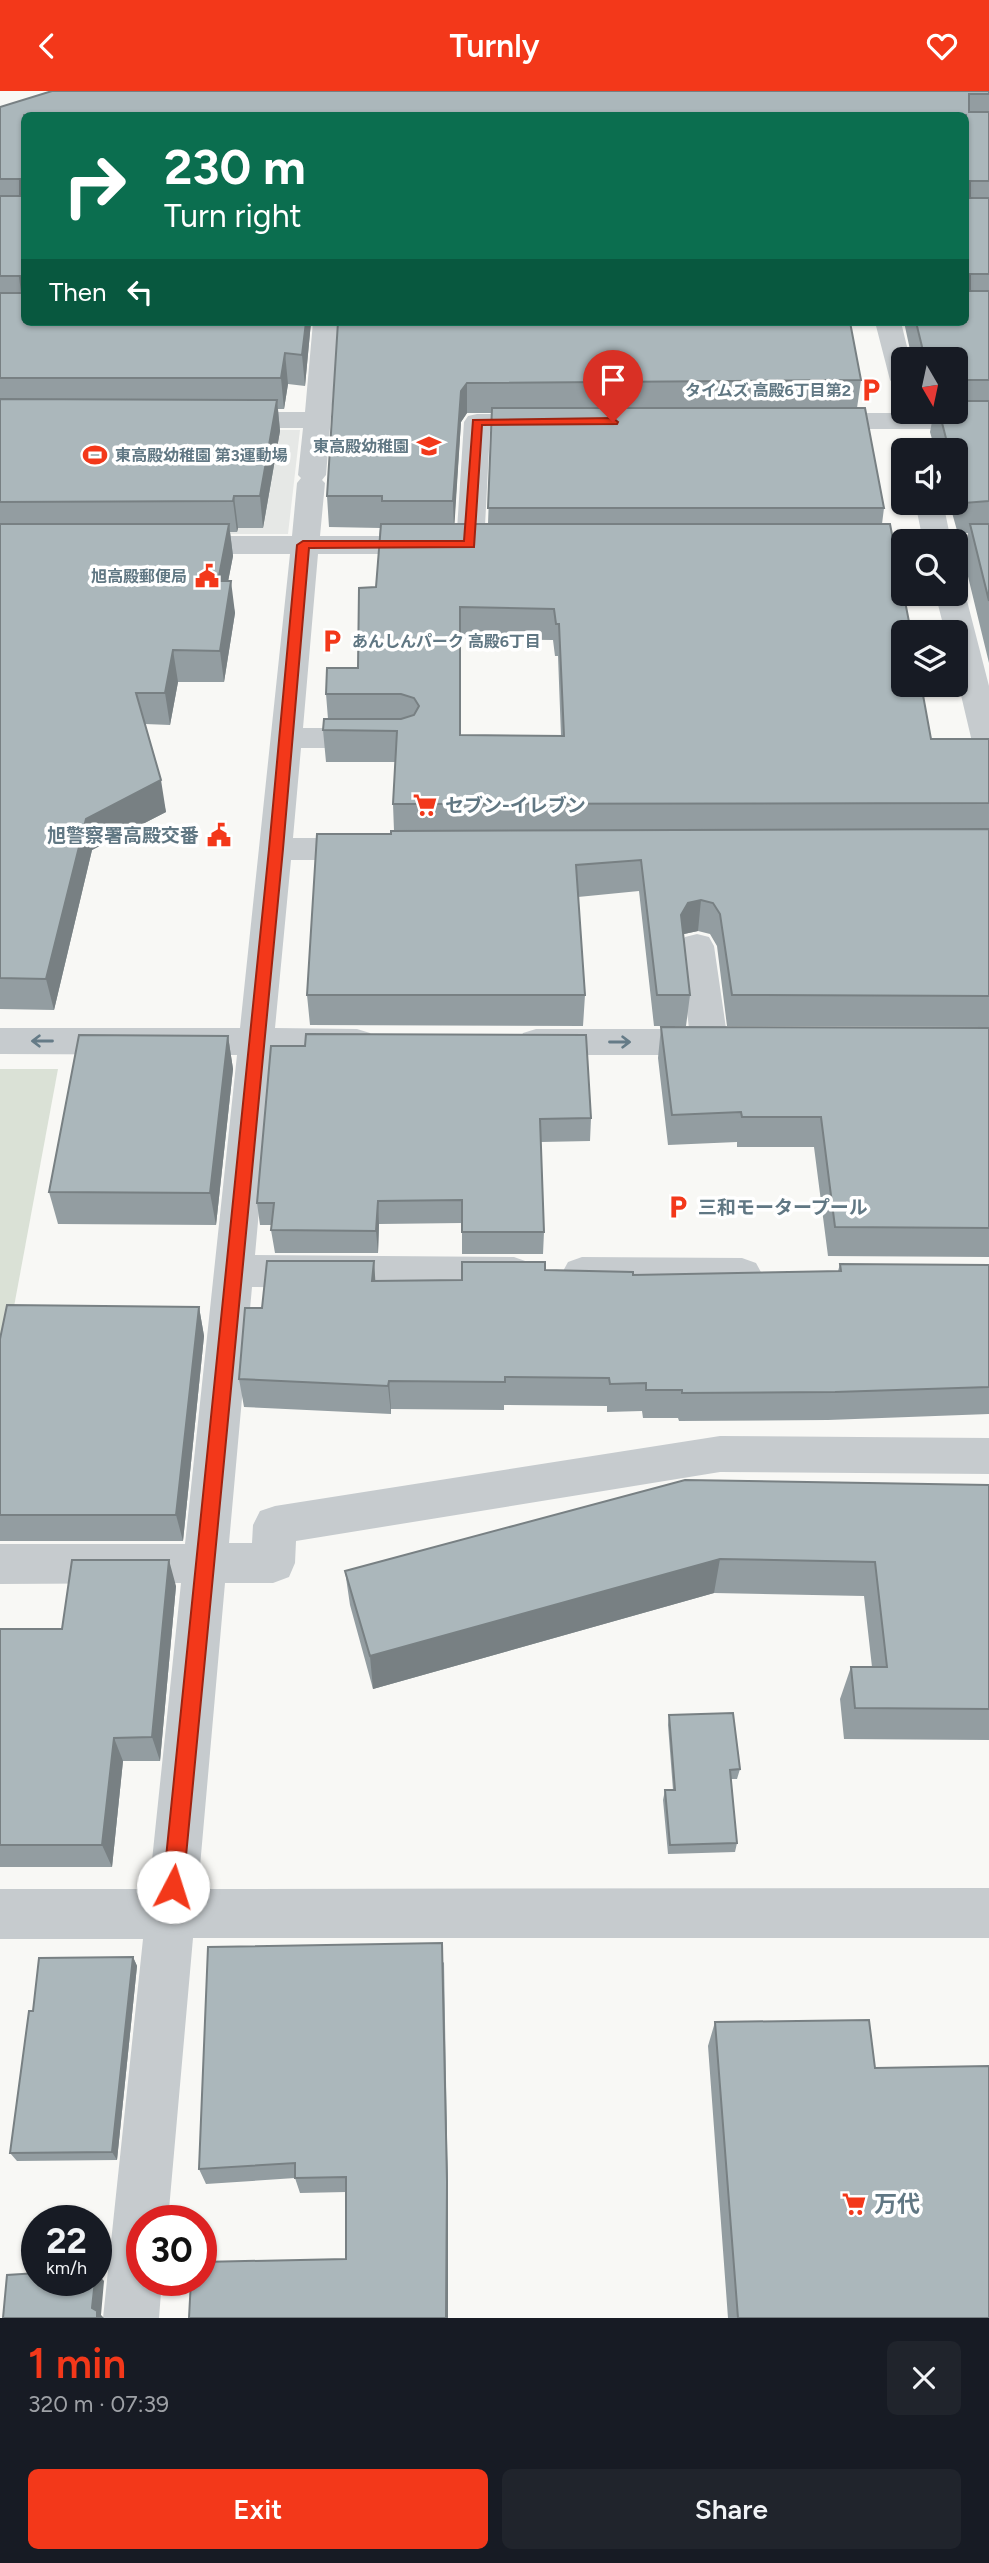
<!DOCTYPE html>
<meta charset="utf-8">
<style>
:root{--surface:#171b24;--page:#20242c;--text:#f1f3f6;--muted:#9ea1a6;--accent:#f3381a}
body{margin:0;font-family:Figtree,"Noto Sans JP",sans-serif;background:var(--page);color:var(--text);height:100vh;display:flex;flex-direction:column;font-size:26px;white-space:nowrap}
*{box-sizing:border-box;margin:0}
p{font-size:23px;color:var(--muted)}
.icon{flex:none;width:38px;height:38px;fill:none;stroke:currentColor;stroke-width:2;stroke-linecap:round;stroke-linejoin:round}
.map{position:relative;height:2227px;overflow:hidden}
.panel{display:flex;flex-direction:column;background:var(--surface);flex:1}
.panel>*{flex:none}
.guide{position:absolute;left:21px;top:21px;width:948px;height:214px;border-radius:10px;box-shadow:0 2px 5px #0004;background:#0b6e4f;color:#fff;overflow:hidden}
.needle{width:46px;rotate:171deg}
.controls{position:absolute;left:891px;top:256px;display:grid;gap:14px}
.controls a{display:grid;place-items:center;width:77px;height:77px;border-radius:10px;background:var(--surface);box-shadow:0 2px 5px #0004;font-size:35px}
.speed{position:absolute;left:21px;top:2114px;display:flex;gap:14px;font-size:35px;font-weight:700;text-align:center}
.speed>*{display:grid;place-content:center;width:91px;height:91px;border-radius:50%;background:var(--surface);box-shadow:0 2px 5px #0004;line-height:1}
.speed small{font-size:18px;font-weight:400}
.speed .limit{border:10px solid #d22;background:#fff;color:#111}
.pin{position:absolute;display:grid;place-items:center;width:60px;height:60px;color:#fff;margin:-72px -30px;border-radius:50% 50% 50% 0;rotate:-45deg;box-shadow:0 0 7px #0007}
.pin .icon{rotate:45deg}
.me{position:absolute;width:77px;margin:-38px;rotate:5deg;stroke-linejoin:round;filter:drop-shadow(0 0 5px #0008)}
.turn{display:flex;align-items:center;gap:24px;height:147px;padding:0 28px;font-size:32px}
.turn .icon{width:91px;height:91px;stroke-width:2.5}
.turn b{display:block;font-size:49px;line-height:60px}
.then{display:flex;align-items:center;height:66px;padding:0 28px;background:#0003;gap:14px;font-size:26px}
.round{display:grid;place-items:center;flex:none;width:74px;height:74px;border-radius:10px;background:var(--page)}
.overview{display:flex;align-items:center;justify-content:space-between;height:119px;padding:0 28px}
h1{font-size:42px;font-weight:600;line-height:52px;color:var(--accent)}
.cta{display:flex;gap:14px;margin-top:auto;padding:14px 28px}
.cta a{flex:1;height:80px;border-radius:10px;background:var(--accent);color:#fff;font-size:28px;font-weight:600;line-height:80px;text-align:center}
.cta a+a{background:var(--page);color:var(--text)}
header{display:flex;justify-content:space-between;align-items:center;height:91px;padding:0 28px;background:var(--accent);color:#fff;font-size:32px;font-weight:600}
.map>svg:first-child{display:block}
.built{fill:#e6e8e6}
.green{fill:#dae1d6}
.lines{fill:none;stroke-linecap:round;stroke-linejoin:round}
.minor{fill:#c6cbce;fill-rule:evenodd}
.wall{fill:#939da1;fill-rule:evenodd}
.shaded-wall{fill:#788083}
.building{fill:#abb7bb;stroke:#788083;stroke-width:2;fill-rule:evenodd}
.oneway{stroke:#657b87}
.route{fill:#f3381a;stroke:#9e2411;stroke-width:2}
.labels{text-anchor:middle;stroke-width:7;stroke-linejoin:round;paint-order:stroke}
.far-poi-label{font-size:16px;font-weight:bold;fill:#607783;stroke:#fff;text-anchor:end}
.poi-label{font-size:19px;font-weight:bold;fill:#607783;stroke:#fff;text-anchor:start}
.near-poi-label{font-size:23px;font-weight:bold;fill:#607783;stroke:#fff;text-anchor:start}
</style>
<header><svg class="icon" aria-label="back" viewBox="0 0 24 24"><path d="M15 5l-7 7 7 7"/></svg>Turnly<svg class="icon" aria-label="heart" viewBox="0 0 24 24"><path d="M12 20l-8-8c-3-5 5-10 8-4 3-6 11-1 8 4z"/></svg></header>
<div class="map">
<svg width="989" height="2227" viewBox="0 0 989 2227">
<rect width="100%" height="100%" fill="#f8f8f5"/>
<path class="built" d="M 174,339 L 300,339 L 288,443 L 155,443 Z"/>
<path class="green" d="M 0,978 L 58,978 L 8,1248 L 0,1248 Z"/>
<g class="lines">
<path class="minor" d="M 313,231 L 339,231 L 326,384 L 322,389 L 325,392 L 320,445 L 432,445 L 442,448 L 446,454 L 442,460 L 432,463 L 318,463 L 303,637 L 375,637 L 386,640 L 391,647 L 386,654 L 375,657 L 301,657 L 293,747 L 367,747 L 379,750 L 384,758 L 379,766 L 367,769 L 291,769 L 275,937 L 357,938 L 370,942 L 375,951 L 370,960 L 357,964 L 273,964 L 255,1164 L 514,1166 L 528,1171 L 534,1182 L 528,1193 L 514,1198 L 252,1196 L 229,1452 L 252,1452 L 253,1434 L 260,1420 L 275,1415 L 720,1345 L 989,1347 L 989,1383 L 720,1381 L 296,1450 L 295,1472 L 289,1486 L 273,1492 L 225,1492 L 198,1798 L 989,1797 L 989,1847 L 193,1847 L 168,2130 L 142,2130 L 142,2189 L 162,2189 L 159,2227 L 103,2227 L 143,1848 L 0,1848 L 0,1798 L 149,1798 L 181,1492 L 0,1493 L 0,1453 L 185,1453 L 237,964 L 0,963 L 0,937 L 240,937 L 290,463 L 181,463 L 171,460 L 167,454 L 171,448 L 181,445 L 292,445 L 297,392 L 301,387 L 298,384 L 303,337 L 226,337 L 217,335 L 213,329 L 217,323 L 226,321 L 305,321 Z
M 875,231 L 901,231 L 910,268 L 903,268 L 903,297 L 894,294 L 890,289 Z
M 816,322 L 989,322 L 989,338 L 816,338 L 807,336 L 803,330 L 807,324 Z
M 477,323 L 542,323 L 551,325 L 555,331 L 551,337 L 490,339 L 484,454 L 480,460 L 470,463 L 460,460 L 456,454 L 464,331 L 468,325 Z
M 915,411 L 943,411 L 951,450 L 923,450 Z
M 842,444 L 903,444 L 915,450 L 903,450 L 903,462 L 842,462 L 832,459 L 828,453 L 832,447 Z
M 956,495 L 960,496 L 965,502 L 989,595 L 989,665 L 978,662 L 973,655 L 956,583 L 956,541 L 945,541 L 935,502 L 956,502 Z
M 697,843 L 709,846 L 714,855 L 728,951 L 723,960 L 710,964 L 536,964 L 523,960 L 518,951 L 523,942 L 536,938 L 689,938 L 680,855 L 685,846 Z
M 582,1166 L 742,1167 L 756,1172 L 762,1183 L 756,1194 L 742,1199 L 582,1198 L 568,1193 L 562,1182 L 568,1171 Z"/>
</g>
<path class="wall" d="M 989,0 L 989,572 L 963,465 L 968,442 L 958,443 L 949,411 L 956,411 L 956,359 L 935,359 L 930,341 L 934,320 L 956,320 L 956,268 L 912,268 L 904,231 L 966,231 L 966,24 L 24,231 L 311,231 L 305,295 L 288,293 L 284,318 L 278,318 L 280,340 L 263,437 L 238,437 L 237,441 L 230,441 L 233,465 L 228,490 L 235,522 L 224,591 L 178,591 L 170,634 L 145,633 L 166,721 L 92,759 L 54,919 L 0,918 L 0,16 Z
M 338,231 L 861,289 L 857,317 L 884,417 L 882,433 L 931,648 L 989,648 L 989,936 L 727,935 L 717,855 L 710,843 L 698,840 L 684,843 L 683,846 L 690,904 L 686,935 L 654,935 L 639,800 L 578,806 L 585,904 L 583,935 L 310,934 L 307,904 L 391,743 L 394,740 L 393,713 L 395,671 L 326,671 L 323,639 L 328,628 L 326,603 L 358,577 L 376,496 L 380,437 L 329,436 L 327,405 ZM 467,322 L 492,322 L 488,433 L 454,433 L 461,331 ZM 460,548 L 553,549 L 555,565 L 558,565 L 561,645 L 460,644 Z
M 661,936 L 989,937 L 989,1166 L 828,1165 L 814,1056 L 737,1056 L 737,1051 L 668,1054 L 658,967 Z
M 228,945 L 233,978 L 216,1134 L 58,1133 L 49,1101 Z
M 271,955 L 591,1027 L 590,1050 L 541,1051 L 544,1141 L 543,1163 L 462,1163 L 462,1132 L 379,1133 L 378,1162 L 275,1162 L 271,1139 L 272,1134 L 260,1134 L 257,1112 Z
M 374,1170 L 375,1190 L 462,1189 L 545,1179 L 633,1184 L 838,1180 L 840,1173 L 989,1174 L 989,1323 L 828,1329 L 679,1330 L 678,1327 L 643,1327 L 642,1320 L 607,1321 L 607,1315 L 504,1314 L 504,1319 L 391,1318 L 391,1323 L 244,1316 L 239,1288 L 262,1217 Z
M 199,1216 L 204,1245 L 183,1450 L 0,1450 L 0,1248 Z
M 989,1394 L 989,1649 L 844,1648 L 840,1608 L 851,1576 L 872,1576 L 864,1505 L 714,1502 L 373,1598 L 350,1514 L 345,1480 Z
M 176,1495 L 160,1670 L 123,1670 L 112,1776 L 0,1776 L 0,1538 L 62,1538 Z
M 669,1624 L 740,1678 L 737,1688 L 731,1688 L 737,1752 L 735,1761 L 668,1763 L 663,1709 L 665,1699 L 673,1699 L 668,1634 Z
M 133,1866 L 137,1875 L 117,2069 L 17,2070 L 10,2062 L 33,1920 Z
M 444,1871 L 448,2106 L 346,2168 L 346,2101 L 300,2102 L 295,2087 L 206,2093 L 199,2078 Z
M 715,1931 L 875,1977 L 989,2227 L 728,2227 L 708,1955 Z"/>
<path class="shaded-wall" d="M 306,231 L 311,231 L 305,295 L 302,264 Z
M 285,262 L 288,293 L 284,318 L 281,287 Z
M 467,292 L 467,322 L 461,331 L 454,441 L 453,410 L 461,300 Z
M 277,309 L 280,340 L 263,437 L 260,405 Z
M 234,405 L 238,437 L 237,441 L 233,410 Z
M 229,433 L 233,465 L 222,522 L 218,490 Z
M 231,490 L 235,522 L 224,591 L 220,560 Z
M 173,559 L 178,591 L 170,634 L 165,602 Z
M 161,689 L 166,721 L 92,759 L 54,919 L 46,888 L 86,728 Z
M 701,809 L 698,840 L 684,843 L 677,855 L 681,824 L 688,812 Z
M 228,945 L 233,978 L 216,1134 L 210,1102 Z
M 378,1110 L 379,1133 L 378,1162 L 376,1140 Z
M 374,1170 L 376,1199 L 372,1190 Z
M 199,1216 L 204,1245 L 183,1450 L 176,1424 Z
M 389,1290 L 391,1318 L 391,1323 L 388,1295 Z
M 720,1468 L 714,1502 L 373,1598 L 370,1565 Z
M 169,1469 L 176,1495 L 160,1670 L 152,1646 Z
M 114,1647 L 123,1670 L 112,1776 L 102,1754 Z
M 442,1852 L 448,2106 L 448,2227 L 446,2227 Z
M 133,1866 L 137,1875 L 117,2069 L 112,2061 Z
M 96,2181 L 104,2190 L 101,2224 L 104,2227 L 97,2227 L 92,2217 L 95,2189 L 96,2189 Z"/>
<path class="building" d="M 52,0 L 989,0 L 989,3 L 969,3 L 969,21 L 989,21 L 989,90 L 970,90 L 970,107 L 989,107 L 989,183 L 970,183 L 970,200 L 989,200 L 989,289 L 956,289 L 956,268 L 925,268 L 916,231 L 966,231 L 966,24 L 24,24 L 24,231 L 306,231 L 302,264 L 285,262 L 281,287 L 0,287 L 0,202 L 22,202 L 20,185 L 0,185 L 0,105 L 20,105 L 20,88 L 0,88 L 0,16 Z
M 338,231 L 850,231 L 861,289 L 467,292 L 461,300 L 453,410 L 382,410 L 382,405 L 327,405 Z
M 0,308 L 277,309 L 260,405 L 234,405 L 233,410 L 0,411 Z
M 956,310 L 989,310 L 989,410 L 964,412 L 956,381 L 956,359 L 949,359 L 939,320 L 956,320 Z
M 492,317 L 865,317 L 884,417 L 488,417 Z
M 0,433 L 229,433 L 218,490 L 231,490 L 220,560 L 173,559 L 165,602 L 136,602 L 161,689 L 86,728 L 46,888 L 0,887 Z
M 381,433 L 890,433 L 911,541 L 903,541 L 903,593 L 921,593 L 931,648 L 989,648 L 989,712 L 393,713 L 397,640 L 323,639 L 324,628 L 401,628 L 414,624 L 419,615 L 414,607 L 401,603 L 326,603 L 327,577 L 358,577 L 359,497 L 376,496 ZM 460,516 L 554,518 L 556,533 L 559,533 L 564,645 L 460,644 Z
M 970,433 L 989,433 L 989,510 Z
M 989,738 L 989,905 L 732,904 L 720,823 L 713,812 L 701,809 L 688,812 L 681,824 L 690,904 L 657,904 L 641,769 L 576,774 L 585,904 L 307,904 L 317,743 L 391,743 L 391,740 Z
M 661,936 L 989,937 L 989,1137 L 835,1136 L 821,1026 L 742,1026 L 741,1021 L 672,1024 Z
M 306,943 L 586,944 L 591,1027 L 540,1028 L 544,1141 L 462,1141 L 462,1109 L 378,1110 L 376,1140 L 271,1139 L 274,1112 L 257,1112 L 271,955 L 305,955 Z
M 79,944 L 228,945 L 210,1102 L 49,1101 Z
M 267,1170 L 374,1170 L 372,1190 L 462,1189 L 462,1171 L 545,1171 L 545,1179 L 633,1181 L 633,1184 L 841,1180 L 840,1173 L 989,1174 L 989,1296 L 835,1301 L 682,1302 L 682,1299 L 646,1299 L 646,1292 L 610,1293 L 609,1287 L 505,1286 L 505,1291 L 389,1290 L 388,1295 L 239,1288 L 245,1217 L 262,1217 Z
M 7,1214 L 199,1216 L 176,1424 L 0,1424 L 0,1248 Z
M 685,1389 L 989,1394 L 989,1618 L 855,1617 L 851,1576 L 887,1576 L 875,1471 L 720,1468 L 370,1565 L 345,1480 Z
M 72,1469 L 169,1469 L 152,1646 L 114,1647 L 102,1754 L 0,1754 L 0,1538 L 62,1538 Z
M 733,1622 L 740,1678 L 730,1679 L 737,1752 L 670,1754 L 665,1699 L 675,1699 L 669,1624 Z
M 442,1852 L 447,2091 L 446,2227 L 189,2227 L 191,2189 L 201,2189 L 201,2171 L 346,2168 L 346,2086 L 295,2087 L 295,2072 L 199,2078 L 208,1856 Z
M 133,1866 L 112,2061 L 10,2062 L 29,1920 L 33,1920 L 39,1867 Z
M 869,1929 L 875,1977 L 989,1975 L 989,2227 L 738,2227 L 715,1931 Z
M 37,2182 L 37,2189 L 95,2189 L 92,2217 L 97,2220 L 97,2227 L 3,2227 L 7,2184 Z"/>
<defs><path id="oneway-shaft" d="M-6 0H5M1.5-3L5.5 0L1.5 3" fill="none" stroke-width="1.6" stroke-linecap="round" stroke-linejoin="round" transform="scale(1.75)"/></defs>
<g class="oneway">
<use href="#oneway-shaft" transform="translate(42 950) rotate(-180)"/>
<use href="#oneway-shaft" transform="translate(620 951)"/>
</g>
<path class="route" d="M 613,327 L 618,331 L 617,333 L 482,334 L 474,456 L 309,457 L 283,758 L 183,1796 L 180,1803 L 173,1806 L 166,1803 L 163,1796 L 269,758 L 297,454 L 303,450 L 464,450 L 473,329 Z"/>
<defs>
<g id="parking-bare" transform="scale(1.89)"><path d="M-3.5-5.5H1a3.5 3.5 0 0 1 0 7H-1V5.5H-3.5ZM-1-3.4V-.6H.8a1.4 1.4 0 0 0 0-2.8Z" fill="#f3381a" stroke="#fff" stroke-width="2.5" paint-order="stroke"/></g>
<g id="school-bare" transform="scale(1.89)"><path d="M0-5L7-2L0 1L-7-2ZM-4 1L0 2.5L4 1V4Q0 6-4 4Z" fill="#f3381a" stroke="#fff" stroke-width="2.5" paint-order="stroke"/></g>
<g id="stadium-bare" transform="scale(1.89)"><path d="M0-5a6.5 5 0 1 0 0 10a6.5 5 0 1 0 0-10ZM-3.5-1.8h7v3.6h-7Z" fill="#f3381a" stroke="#fff" stroke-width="2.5" paint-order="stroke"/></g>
<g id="civic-bare" transform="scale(1.89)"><path d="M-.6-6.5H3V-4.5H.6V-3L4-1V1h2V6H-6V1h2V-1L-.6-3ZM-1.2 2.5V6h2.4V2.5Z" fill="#f3381a" stroke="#fff" stroke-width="2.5" paint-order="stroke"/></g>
<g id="supermarket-bare" transform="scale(1.89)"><path d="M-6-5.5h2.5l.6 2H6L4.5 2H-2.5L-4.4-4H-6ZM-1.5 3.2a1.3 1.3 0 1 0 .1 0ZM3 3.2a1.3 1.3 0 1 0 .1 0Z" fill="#f3381a" stroke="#fff" stroke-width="2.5" paint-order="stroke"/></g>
</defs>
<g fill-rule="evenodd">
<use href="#parking-bare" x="871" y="299"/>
<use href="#school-bare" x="429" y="355"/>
<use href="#stadium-bare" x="95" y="364"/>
<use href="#civic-bare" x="207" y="485"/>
<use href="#parking-bare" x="332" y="550"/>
<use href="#supermarket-bare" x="425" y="714"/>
<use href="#civic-bare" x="219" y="744"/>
<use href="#parking-bare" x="678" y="1116"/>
<use href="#supermarket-bare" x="854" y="2113"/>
</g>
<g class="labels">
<g class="far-poi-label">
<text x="851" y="305">タイムズ 高殿6丁目第2</text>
<text x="409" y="361">東高殿幼稚園</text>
<text x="115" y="370" text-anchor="start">東高殿幼稚園 第3運動場</text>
<text x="187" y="491">旭高殿郵便局</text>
<text x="352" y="556" text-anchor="start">あんしんパーク 高殿6丁目</text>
</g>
<g class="poi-label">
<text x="445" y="721">セブン-イレブン</text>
<text x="199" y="751" text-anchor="end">旭警察署高殿交番</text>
<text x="698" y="1123">三和モータープール</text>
</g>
<g class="near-poi-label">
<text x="874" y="2121">万代</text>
</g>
</g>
</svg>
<div class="controls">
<a><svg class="needle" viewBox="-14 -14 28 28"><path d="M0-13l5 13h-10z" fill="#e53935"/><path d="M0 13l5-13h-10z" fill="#9ea1a6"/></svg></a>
<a><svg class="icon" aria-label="sound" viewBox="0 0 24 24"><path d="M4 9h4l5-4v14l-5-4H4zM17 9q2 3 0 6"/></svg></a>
<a><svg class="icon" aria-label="search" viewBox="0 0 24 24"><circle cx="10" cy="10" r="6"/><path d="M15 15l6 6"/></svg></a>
<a><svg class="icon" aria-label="layers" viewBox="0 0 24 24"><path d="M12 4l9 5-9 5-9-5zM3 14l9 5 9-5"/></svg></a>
</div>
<div class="speed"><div>22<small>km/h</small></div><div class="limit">30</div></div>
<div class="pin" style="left:613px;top:331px;background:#d93025"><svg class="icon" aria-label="arrive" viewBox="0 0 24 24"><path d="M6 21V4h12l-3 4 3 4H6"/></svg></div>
<svg class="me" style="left:173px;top:1796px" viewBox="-20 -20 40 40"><circle r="19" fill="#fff"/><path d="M0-13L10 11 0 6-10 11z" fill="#f3381a"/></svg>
<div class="guide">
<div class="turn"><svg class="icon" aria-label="right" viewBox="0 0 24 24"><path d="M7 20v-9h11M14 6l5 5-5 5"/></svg><div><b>230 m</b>Turn right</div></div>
<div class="then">Then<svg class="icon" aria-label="left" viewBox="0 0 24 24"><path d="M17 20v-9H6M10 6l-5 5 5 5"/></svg></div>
</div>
</div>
<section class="panel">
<div class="overview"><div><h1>1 min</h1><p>320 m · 07:39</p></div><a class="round"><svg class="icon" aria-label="close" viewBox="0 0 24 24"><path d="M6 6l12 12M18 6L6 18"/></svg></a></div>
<div class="cta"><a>Exit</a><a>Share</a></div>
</section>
